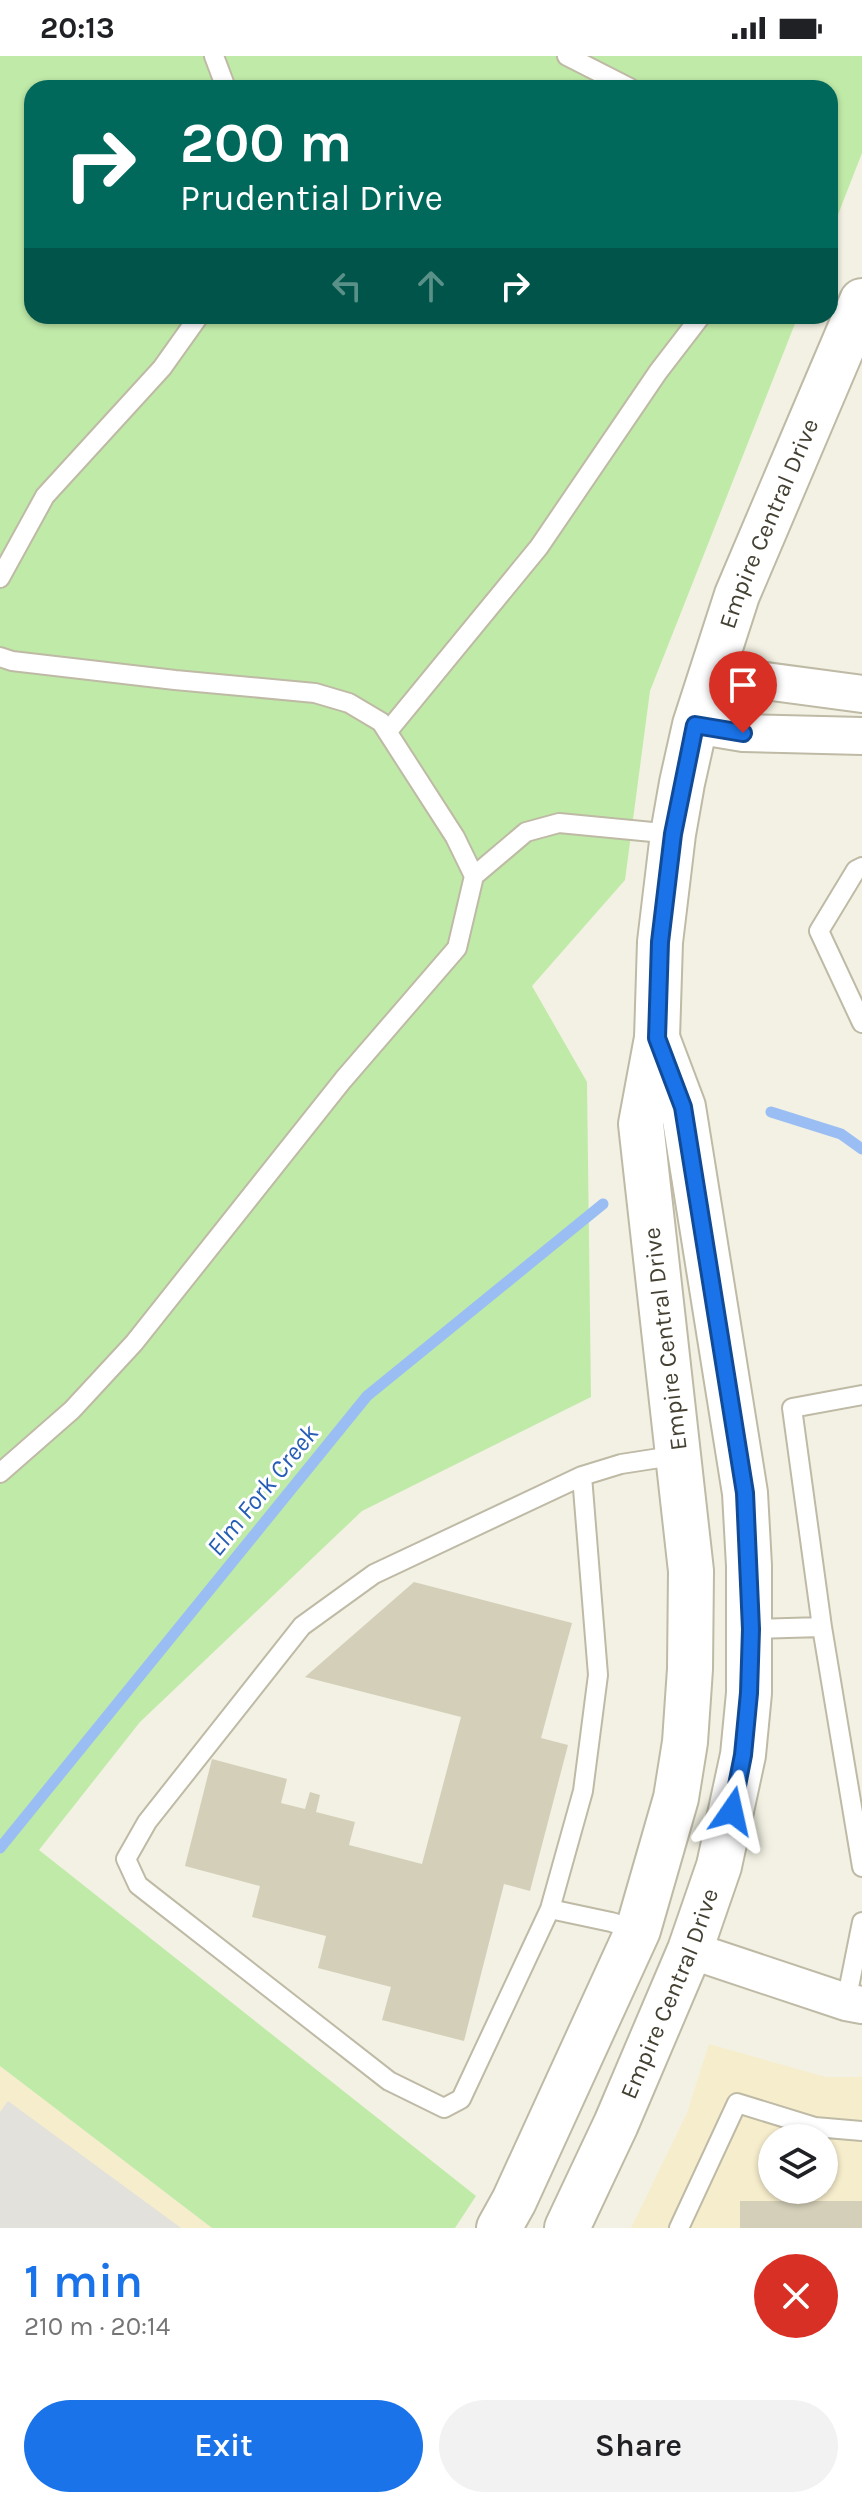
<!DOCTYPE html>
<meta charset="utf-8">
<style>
:root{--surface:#fff;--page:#f2f2f2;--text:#202124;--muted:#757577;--accent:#1a73e8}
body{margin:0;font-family:Karla,sans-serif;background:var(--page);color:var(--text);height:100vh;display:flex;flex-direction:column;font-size:30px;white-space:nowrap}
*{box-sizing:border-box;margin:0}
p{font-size:26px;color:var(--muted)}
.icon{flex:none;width:44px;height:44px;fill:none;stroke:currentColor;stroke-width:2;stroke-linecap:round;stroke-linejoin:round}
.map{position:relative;height:2172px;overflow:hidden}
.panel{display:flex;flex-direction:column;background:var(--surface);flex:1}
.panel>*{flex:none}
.top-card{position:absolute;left:24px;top:24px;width:814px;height:244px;border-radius:24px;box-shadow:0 2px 6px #0004;background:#00695c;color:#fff;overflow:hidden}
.controls{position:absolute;left:758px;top:2068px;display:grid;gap:16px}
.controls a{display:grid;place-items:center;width:80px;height:80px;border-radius:50%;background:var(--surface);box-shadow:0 2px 6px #0004;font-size:40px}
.pin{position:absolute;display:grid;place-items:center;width:68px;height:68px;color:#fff;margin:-82px -34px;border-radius:50% 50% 50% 0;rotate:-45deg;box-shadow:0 0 8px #0007}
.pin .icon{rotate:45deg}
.me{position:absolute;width:88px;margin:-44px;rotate:11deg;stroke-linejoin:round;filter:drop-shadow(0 0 6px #0008)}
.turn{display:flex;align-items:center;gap:28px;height:168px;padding:0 24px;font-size:36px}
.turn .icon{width:104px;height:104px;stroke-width:2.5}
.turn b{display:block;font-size:56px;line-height:68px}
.lanes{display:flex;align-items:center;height:76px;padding:0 24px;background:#0003;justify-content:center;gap:40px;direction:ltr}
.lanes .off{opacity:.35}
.round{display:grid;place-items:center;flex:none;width:84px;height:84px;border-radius:42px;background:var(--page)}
.overview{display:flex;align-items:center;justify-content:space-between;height:136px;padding:0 24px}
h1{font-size:48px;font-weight:600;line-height:60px;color:var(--accent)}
.cta{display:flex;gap:16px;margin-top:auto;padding:16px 24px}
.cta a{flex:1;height:92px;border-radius:48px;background:var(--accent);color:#fff;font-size:32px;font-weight:600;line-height:92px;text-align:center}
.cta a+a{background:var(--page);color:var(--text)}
.status{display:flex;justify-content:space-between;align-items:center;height:56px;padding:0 40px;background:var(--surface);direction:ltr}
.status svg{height:22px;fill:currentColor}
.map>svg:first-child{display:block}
.commercial{fill:#f6edcc;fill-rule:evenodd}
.green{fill:#c0eaa8}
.parking{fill:#e2e1dc}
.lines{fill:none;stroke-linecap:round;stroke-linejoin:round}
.stream{stroke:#9abef4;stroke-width:11}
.building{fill:#d4cfb8}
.service-casing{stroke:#bebaa5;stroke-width:22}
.minor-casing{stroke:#bebaa5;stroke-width:40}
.tertiary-casing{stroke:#bebaa5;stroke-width:48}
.service{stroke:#fff;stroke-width:18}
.minor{stroke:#fff;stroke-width:36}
.tertiary{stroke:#fff;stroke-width:44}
.route-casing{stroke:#114b97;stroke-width:20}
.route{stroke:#1a73e8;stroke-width:14}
.labels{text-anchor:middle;stroke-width:6;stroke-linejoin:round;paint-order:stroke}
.street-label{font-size:24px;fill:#444133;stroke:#fff}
.water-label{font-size:26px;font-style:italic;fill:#275eb5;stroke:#fff}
</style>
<div class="status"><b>20:13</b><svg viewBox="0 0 49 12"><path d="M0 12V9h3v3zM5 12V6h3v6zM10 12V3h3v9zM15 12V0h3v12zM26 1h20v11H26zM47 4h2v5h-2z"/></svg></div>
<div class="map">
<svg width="862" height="2172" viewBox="0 0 862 2172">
<rect width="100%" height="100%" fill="#f2f1e3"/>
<path class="commercial" d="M 709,1988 L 826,2021 L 862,2021 L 862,2172 L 631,2172 L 687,2057 ZM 772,2082 L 824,2082 L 824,2134 L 772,2134 Z
M 0,2010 L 212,2172 L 0,2172 Z"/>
<path class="green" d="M 0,0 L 862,0 L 862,97 L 830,179 L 830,32 L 32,32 L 32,260 L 798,260 L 650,635 L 625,824 L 532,930 L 587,1026 L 591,1341 L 362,1455 L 140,1666 L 39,1794 L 476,2140 L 455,2172 L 212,2172 L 0,2010 Z"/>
<path class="parking" d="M 8,2045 L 181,2172 L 0,2172 L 0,2056 Z"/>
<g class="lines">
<path class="stream" d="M 771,1056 L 841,1078 L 862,1093
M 0,1792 L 367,1340 L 603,1148"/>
</g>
<path class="building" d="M 414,1526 L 572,1567 L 541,1682 L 568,1689 L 530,1835 L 504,1828 L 464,1985 L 382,1964 L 391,1931 L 318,1912 L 326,1880 L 252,1861 L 260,1830 L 185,1810 L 212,1703 L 287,1723 L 281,1747 L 305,1753 L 310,1736 L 320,1739 L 316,1756 L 355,1766 L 349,1789 L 422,1808 L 461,1661 L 305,1621 Z
M 740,2145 L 862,2145 L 862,2172 L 740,2172 Z"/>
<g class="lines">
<g class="service-casing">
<path id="service" d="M 214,0 L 226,32
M 567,0 L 630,32
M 0,522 L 45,440 L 162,312 L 199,260
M 0,601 L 12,605 L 175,624 L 315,637 L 349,647 L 381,666 L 455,781 L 474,820
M 388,675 L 539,491 L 658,316 L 701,260
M 862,811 L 856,814 L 819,875 L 862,967
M 0,1417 L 72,1354 L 134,1287 L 343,1024 L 457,892 L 474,820 L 526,776 L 559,767 L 673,778
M 582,1420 L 598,1619 L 583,1735 L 550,1853 L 461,2043 L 444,2052 L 389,2025 L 138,1829 L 126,1803 L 147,1766 L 302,1570 L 374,1518 Z
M 582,1420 L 621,1408 L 679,1399
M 822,1571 L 862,1811
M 751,1573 L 822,1571 L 792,1352 L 862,1339
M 550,1853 L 611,1866 L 638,1874
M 846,1946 L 862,1866
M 679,2172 L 737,2047 L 815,2071 L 862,2075"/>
</g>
<g class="minor-casing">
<path id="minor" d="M 711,614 L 758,624 L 862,638
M 695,669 L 743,677 L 862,680
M 690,1894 L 846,1946 L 862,1949"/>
</g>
<g class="tertiary-casing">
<g id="tertiary">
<path id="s1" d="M 499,2172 L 514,2145 L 638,1874 L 676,1742 L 685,1686 L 690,1613 L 691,1515 L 641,1068 L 657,982 L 660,886 L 673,778 L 682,727 L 695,669 L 737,539 L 862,245"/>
<path id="s2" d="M 567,2172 L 616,2068 L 690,1894 L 719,1810 L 743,1699 L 749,1637 L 749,1510 L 745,1437 L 683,1051 L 657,982"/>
</g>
</g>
<use href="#service" class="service"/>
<use href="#minor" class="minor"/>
<use href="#tertiary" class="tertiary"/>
</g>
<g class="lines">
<g class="route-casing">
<path id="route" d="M 732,1755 L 743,1699 L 749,1637 L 751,1573 L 745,1437 L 683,1051 L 657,982 L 660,886 L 673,778 L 695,669 L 743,677"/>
</g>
<use href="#route" class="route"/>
</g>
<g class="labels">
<g class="street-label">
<text dy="8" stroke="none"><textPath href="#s1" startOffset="1762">Empire Central Drive</textPath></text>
<text transform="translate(665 1283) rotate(-97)" y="8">Empire Central Drive</text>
<text dy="8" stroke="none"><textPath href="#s2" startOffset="256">Empire Central Drive</textPath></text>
</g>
<g class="water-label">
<text transform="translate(262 1434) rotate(-51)" y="9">Elm Fork Creek</text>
</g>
</g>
</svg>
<div class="controls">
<a><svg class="icon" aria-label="layers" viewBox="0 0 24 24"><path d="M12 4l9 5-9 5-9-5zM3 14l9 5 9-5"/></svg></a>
</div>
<div class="pin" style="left:743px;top:677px;background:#d93025"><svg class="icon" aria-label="arrive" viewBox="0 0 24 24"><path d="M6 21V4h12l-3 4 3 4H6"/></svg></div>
<svg class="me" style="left:732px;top:1755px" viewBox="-20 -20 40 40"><path d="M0-17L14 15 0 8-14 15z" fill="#1a73e8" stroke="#fff" stroke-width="4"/></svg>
<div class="top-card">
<div class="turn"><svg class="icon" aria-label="right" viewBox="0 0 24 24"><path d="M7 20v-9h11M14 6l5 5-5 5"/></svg><div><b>200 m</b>Prudential Drive</div></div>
<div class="lanes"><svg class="icon off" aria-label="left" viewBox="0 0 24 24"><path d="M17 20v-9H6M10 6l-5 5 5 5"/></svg><svg class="icon off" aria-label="ahead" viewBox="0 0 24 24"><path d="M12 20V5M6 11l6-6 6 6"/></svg><svg class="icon" aria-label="right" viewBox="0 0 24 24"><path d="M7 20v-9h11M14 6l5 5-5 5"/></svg></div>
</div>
</div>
<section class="panel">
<div class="overview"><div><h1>1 min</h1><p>210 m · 20:14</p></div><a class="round" style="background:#d93025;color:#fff"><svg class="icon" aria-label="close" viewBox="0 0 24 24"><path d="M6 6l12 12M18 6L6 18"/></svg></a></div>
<div class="cta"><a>Exit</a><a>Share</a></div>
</section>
